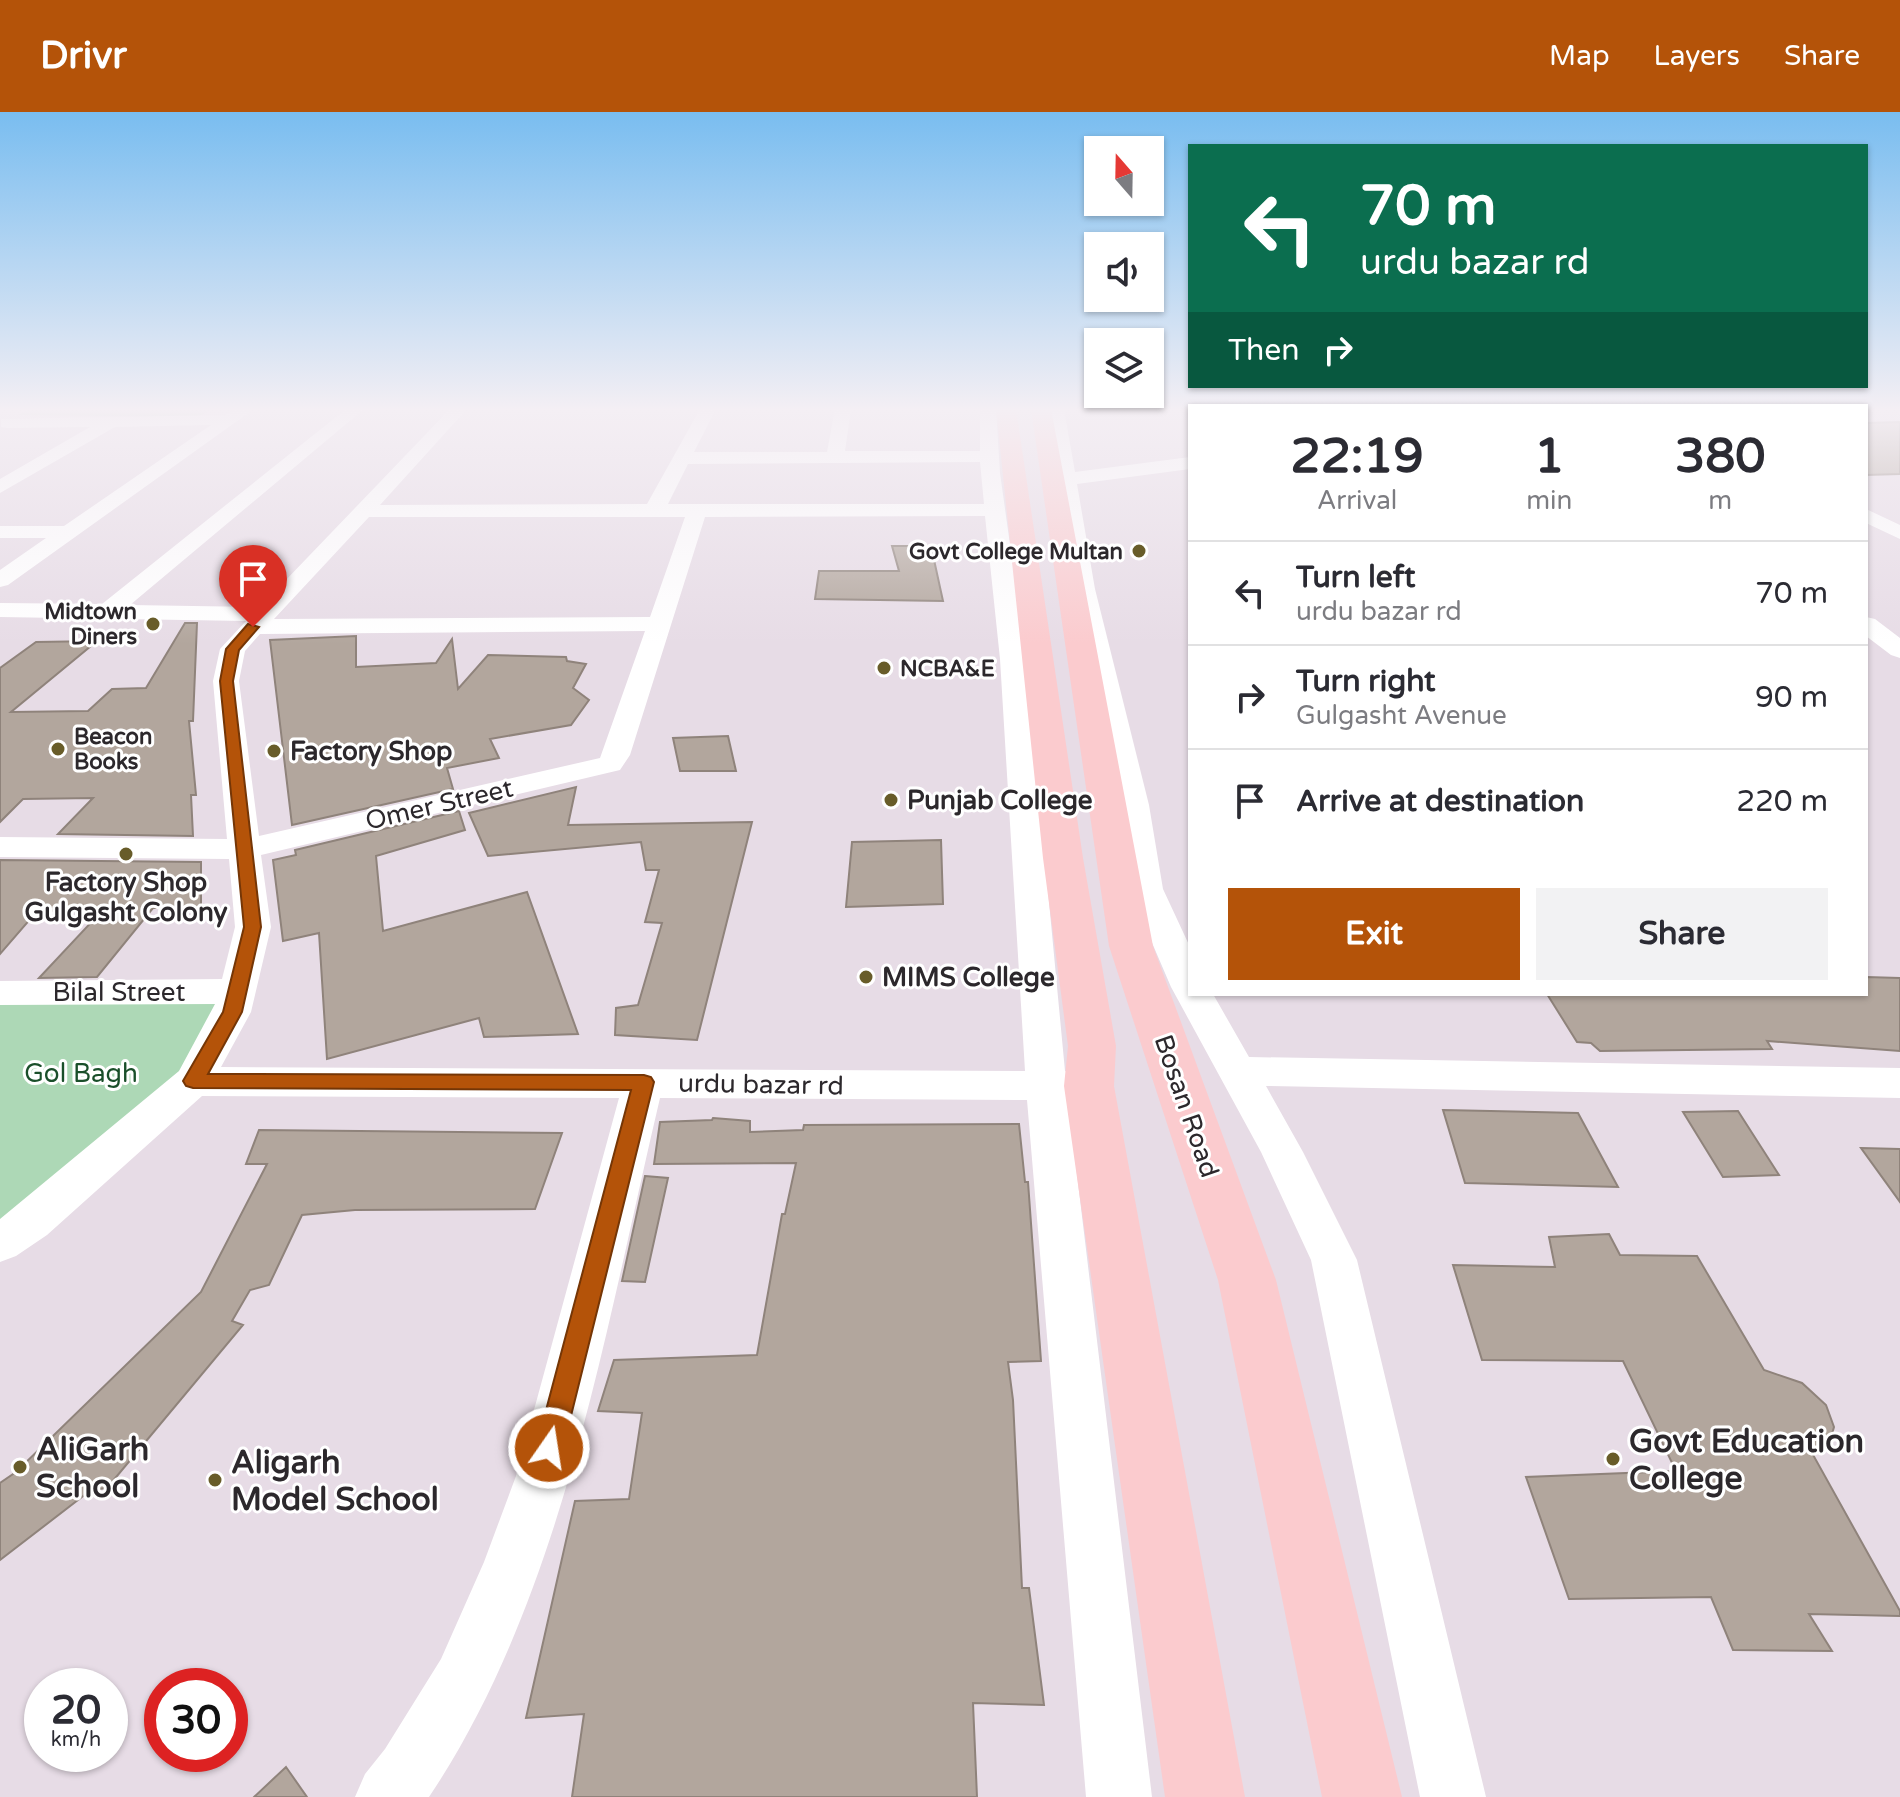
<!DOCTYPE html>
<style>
:root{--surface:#fff;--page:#f2f2f3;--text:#2b2b33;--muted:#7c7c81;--line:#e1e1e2;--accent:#b45309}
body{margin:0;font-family:"Varela Round",sans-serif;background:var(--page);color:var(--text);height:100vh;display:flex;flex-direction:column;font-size:30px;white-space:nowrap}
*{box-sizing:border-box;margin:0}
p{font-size:26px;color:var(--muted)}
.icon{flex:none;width:44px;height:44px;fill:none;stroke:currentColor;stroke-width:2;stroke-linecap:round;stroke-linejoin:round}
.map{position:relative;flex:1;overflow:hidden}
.side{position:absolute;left:1188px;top:292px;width:680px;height:592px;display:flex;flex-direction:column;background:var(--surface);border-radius:0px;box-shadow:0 2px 6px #0004}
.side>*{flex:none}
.guide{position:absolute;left:1188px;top:32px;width:680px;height:244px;border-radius:0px;box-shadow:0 2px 6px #0004;background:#0b6e4f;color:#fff;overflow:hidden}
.needle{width:52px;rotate:340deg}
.buttons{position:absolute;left:1084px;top:24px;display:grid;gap:16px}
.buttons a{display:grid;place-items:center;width:80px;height:80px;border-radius:0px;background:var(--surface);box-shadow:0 2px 6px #0004;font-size:40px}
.speed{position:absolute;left:24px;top:1556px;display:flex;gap:16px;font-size:40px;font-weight:700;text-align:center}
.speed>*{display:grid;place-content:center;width:104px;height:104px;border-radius:50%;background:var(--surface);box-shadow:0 2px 6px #0004;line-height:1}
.speed small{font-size:20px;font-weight:400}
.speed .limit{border:12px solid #d22;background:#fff;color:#111}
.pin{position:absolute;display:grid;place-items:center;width:68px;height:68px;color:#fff;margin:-82px -34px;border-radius:50% 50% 50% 0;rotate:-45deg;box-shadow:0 0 8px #0007}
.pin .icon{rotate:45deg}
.me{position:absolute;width:88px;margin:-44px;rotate:13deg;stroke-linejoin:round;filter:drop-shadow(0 0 6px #0008)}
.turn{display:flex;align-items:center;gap:28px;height:168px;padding:0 40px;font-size:36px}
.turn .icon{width:104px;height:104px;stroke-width:2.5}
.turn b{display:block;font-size:56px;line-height:68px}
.then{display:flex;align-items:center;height:76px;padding:0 40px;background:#0003;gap:16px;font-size:30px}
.eta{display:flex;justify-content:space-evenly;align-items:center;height:136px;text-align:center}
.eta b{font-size:48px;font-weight:800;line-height:56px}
.action{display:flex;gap:16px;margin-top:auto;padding:16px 40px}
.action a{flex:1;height:92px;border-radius:0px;background:var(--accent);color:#fff;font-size:32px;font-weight:800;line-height:92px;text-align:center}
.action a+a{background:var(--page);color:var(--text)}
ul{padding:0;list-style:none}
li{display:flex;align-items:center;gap:24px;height:104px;padding:0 40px;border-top:2px solid var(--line)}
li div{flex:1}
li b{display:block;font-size:30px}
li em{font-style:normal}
header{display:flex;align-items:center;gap:48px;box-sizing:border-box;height:112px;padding:0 40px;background:var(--accent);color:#fff}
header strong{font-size:38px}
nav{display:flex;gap:44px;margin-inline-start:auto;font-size:28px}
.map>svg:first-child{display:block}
.green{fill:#add8b6}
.building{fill:#b2a69d;stroke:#8f837b;stroke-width:2}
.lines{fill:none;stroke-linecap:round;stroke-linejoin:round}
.minor{fill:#fff;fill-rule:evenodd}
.major{fill:#fbcbce;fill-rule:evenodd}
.route{fill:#b45309;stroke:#753606;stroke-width:2}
.poi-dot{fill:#685c29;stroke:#fff;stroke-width:3}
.labels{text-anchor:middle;stroke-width:6;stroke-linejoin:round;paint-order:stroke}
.far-poi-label{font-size:22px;font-weight:bold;fill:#2c282c;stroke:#fff;text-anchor:end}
.poi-label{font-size:26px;font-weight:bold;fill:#2c282c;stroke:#fff;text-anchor:start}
.street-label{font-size:26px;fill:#2c282c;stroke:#fff}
.park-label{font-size:26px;fill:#1a4f2a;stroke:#fff}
.near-poi-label{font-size:32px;font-weight:bold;fill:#2c282c;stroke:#fff;text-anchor:start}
</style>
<header>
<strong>Drivr</strong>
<nav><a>Map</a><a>Layers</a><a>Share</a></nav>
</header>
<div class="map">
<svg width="1900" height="1685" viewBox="0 0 1900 1685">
<rect width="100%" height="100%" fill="#e7dce6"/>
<path class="green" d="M 30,297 L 212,297 L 198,305 L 18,303 Z
M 238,879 L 193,969 L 0,1131 L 0,881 Z"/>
<path class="building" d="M 1900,310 L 1900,362 L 1866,363 L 1866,311 Z
M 892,434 L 931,434 L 943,489 L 815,487 L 819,459 L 899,459 Z
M 185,511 L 197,511 L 193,609 L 189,609 L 196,683 L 191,683 L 193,724 L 58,722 L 93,686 L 23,687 L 0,710 L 0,556 L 36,530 L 97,529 L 11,600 L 88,599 L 112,577 L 146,576 Z
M 356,524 L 356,555 L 436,551 L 452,527 L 458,577 L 488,543 L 566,545 L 567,549 L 586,552 L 573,576 L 589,588 L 571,613 L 490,627 L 499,646 L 447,656 L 453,677 L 292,713 L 270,528 Z
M 728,624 L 736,659 L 680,659 L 673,626 Z
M 576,675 L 568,713 L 752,710 L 697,928 L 615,923 L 616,896 L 638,893 L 662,811 L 645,810 L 659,758 L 646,758 L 641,730 L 488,744 L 469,701 Z
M 459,699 L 465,718 L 376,744 L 383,819 L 527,780 L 578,922 L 484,925 L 479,906 L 327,947 L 319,821 L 283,829 L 273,748 L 296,743 L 295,738 Z
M 941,728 L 943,792 L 846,795 L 852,730 Z
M 0,748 L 201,750 L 201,796 L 153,796 L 97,865 L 39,866 L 100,801 L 38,798 L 0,842 Z
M 1866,865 L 1900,866 L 1900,939 L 1767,929 L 1772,937 L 1600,939 L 1591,931 L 1577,930 L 1547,882 L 1866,882 Z
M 1443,998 L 1578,1001 L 1618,1075 L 1465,1071 Z
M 1738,999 L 1779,1063 L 1723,1065 L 1683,1000 Z
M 713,1006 L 750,1009 L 750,1020 L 803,1018 L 804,1013 L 1019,1012 L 1025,1070 L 1028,1070 L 1041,1249 L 1008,1250 L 1013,1288 L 1022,1476 L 1029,1476 L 1044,1593 L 973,1591 L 977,1685 L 572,1685 L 584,1602 L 526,1606 L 575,1389 L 629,1387 L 642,1301 L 598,1299 L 614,1248 L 757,1243 L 782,1102 L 785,1102 L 796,1051 L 654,1052 L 660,1010 L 712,1008 Z
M 259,1018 L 562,1021 L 535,1097 L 355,1098 L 302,1103 L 269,1173 L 250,1178 L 232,1209 L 243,1213 L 107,1376 L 91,1378 L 0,1448 L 0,1371 L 16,1360 L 201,1180 L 267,1052 L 246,1052 Z
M 1861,1036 L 1900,1037 L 1900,1090 Z
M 645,1064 L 668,1066 L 645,1170 L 622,1169 Z
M 1609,1122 L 1620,1143 L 1697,1144 L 1764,1258 L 1802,1271 L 1826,1293 L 1834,1315 L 1829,1332 L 1812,1341 L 1900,1499 L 1900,1504 L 1809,1502 L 1832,1539 L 1733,1538 L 1711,1485 L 1569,1487 L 1526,1365 L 1676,1359 L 1623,1249 L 1482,1248 L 1453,1153 L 1555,1155 L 1549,1125 Z
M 286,1655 L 307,1685 L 254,1685 Z"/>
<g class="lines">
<path class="minor" d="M 235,297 L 254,297 L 8,473 L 0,475 L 0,458 L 46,426 L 0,426 L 0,414 L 64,414 L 211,313 L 115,315 L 0,381 L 0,367 L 90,315 L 7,316 L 1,315 L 1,307 L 226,303 Z
M 346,297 L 364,297 L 130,493 L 260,495 L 450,297 L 467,297 L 380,393 L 647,392 L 700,297 L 716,297 L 694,340 L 827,340 L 835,297 L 851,297 L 845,339 L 980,339 L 980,297 L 996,297 L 1000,361 L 1026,547 L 1065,959 L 1081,964 L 1087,974 L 1081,984 L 1068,988 L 1152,1685 L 1086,1685 L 1027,988 L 660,986 C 605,1218 563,1485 429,1685 L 355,1685 L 365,1662 L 385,1637 L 441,1547 L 484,1450 L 516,1364 L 619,986 L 202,984 L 47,1123 L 16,1144 L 0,1150 L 0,1107 L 179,959 L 215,892 L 0,893 L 0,869 L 222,867 L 235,815 L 229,747 L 0,745 L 0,725 L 227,727 L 213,569 L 220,537 L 246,509 L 0,505 L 0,491 L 102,492 ZM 980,350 L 984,392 L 668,392 L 688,352 ZM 985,404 L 1000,547 L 1025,959 L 221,955 L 251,900 L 271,815 L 261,743 L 620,658 L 630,643 L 705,405 ZM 369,405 L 685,405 L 650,505 L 274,507 ZM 645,519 L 600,646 L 259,724 L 239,569 L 245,539 L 260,522 Z
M 1048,297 L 1064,297 L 1075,360 L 1190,345 L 1190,357 L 1077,372 L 1095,477 L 1149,693 L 1163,777 L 1190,835 L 1190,882 L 1213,882 L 1249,945 L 1900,956 L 1900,986 L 1266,974 L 1303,1040 L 1357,1148 L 1486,1685 L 1420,1685 L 1311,1148 L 1261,1040 L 1171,875 L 1129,777 L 1119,693 L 1071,477 Z
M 1866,397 L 1900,413 L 1900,427 L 1866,411 Z
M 1866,505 L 1875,507 L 1900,526 L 1900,546 L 1891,543 L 1866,524 Z"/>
<path class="major" d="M 996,297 L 1016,297 L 1083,746 L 1116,934 L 1114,974 L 1245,1685 L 1165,1685 L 1064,974 L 1068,934 L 1043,746 Z
M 1031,297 L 1051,297 L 1153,834 L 1276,1168 L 1402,1685 L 1322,1685 L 1218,1168 L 1109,834 Z"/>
</g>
<linearGradient id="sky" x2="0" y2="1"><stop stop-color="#79bdf0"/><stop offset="0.56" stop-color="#f4eff4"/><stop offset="1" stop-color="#f4eff4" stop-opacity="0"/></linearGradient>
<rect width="1900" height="532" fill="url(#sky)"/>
<path class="route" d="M 248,512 L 259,515 L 239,538 L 233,569 L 261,815 L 242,900 L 208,962 L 644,963 L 651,965 L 654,970 L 563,1336 L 559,1345 L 549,1349 L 540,1345 L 536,1336 L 631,978 L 193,976 L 186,974 L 183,969 L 223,900 L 244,815 L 220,569 L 226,537 Z"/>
<g class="poi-dot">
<circle cx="1139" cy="439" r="8"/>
<circle cx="153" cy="512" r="8"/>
<circle cx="884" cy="556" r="8"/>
<circle cx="58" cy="637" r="8"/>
<circle cx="274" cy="639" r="8"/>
<circle cx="891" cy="688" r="8"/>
<circle cx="126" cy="742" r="8"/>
<circle cx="866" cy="865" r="8"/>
<circle cx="1613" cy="1347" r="8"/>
<circle cx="20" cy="1355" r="8"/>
<circle cx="215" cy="1368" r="8"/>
</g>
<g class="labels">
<g class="far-poi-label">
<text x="1123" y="447">Govt College Multan</text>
<text x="137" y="507">Midtown<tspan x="137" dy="25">Diners</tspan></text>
<text x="900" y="564" text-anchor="start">NCBA&amp;E</text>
<text x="74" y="632" text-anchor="start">Beacon<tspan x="74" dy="25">Books</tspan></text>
</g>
<g class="poi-label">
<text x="290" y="648">Factory Shop</text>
<text x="907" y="697">Punjab College</text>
<text x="126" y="779" text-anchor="middle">Factory Shop<tspan x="126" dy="30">Gulgasht Colony</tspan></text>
<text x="882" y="874">MIMS College</text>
</g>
<g class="street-label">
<text transform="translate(439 692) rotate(-13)" y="9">Omer Street</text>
<text x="119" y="889">Bilal Street</text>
<text transform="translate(761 972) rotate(1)" y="9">urdu bazar rd</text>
<text transform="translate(1187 994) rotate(71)" y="9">Bosan Road</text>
</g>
<g class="park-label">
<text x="81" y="970">Gol Bagh</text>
</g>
<g class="near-poi-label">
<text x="1629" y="1340">Govt Education<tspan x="1629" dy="37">College</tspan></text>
<text x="36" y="1348">AliGarh<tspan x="36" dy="37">School</tspan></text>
<text x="231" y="1361">Aligarh<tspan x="231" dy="37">Model School</tspan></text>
</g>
</g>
</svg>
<div class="buttons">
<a><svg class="needle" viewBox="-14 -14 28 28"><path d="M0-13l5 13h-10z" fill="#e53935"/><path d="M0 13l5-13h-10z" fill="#7c7c81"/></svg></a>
<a><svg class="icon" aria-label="sound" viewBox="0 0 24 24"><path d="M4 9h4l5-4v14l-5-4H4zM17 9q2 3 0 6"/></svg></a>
<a><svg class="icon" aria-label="layers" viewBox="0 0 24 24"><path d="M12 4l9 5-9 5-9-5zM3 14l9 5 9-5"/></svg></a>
</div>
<div class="speed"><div>20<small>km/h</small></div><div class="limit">30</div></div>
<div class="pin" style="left:253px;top:515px;background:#d93025"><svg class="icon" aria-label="arrive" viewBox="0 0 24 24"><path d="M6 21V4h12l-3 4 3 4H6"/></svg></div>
<svg class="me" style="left:549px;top:1336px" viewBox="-20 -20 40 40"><circle r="17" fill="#b45309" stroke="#fff" stroke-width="3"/><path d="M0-11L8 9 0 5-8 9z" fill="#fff"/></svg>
<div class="guide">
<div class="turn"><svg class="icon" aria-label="left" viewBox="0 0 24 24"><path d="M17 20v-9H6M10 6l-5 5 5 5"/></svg><div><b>70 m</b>urdu bazar rd</div></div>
<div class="then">Then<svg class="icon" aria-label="right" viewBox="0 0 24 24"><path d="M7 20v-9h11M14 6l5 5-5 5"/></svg></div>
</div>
<section class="side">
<div class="eta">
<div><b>22:19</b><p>Arrival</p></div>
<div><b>1</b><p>min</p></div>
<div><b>380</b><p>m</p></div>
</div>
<ul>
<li><svg class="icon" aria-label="left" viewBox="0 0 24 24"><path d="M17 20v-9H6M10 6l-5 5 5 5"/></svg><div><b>Turn left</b><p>urdu bazar rd</p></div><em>70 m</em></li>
<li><svg class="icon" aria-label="right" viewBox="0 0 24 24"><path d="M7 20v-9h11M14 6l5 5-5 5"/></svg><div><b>Turn right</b><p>Gulgasht Avenue</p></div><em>90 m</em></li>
<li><svg class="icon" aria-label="arrive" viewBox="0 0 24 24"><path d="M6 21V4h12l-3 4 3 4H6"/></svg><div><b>Arrive at destination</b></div><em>220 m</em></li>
</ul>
<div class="action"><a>Exit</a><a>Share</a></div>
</section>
</div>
